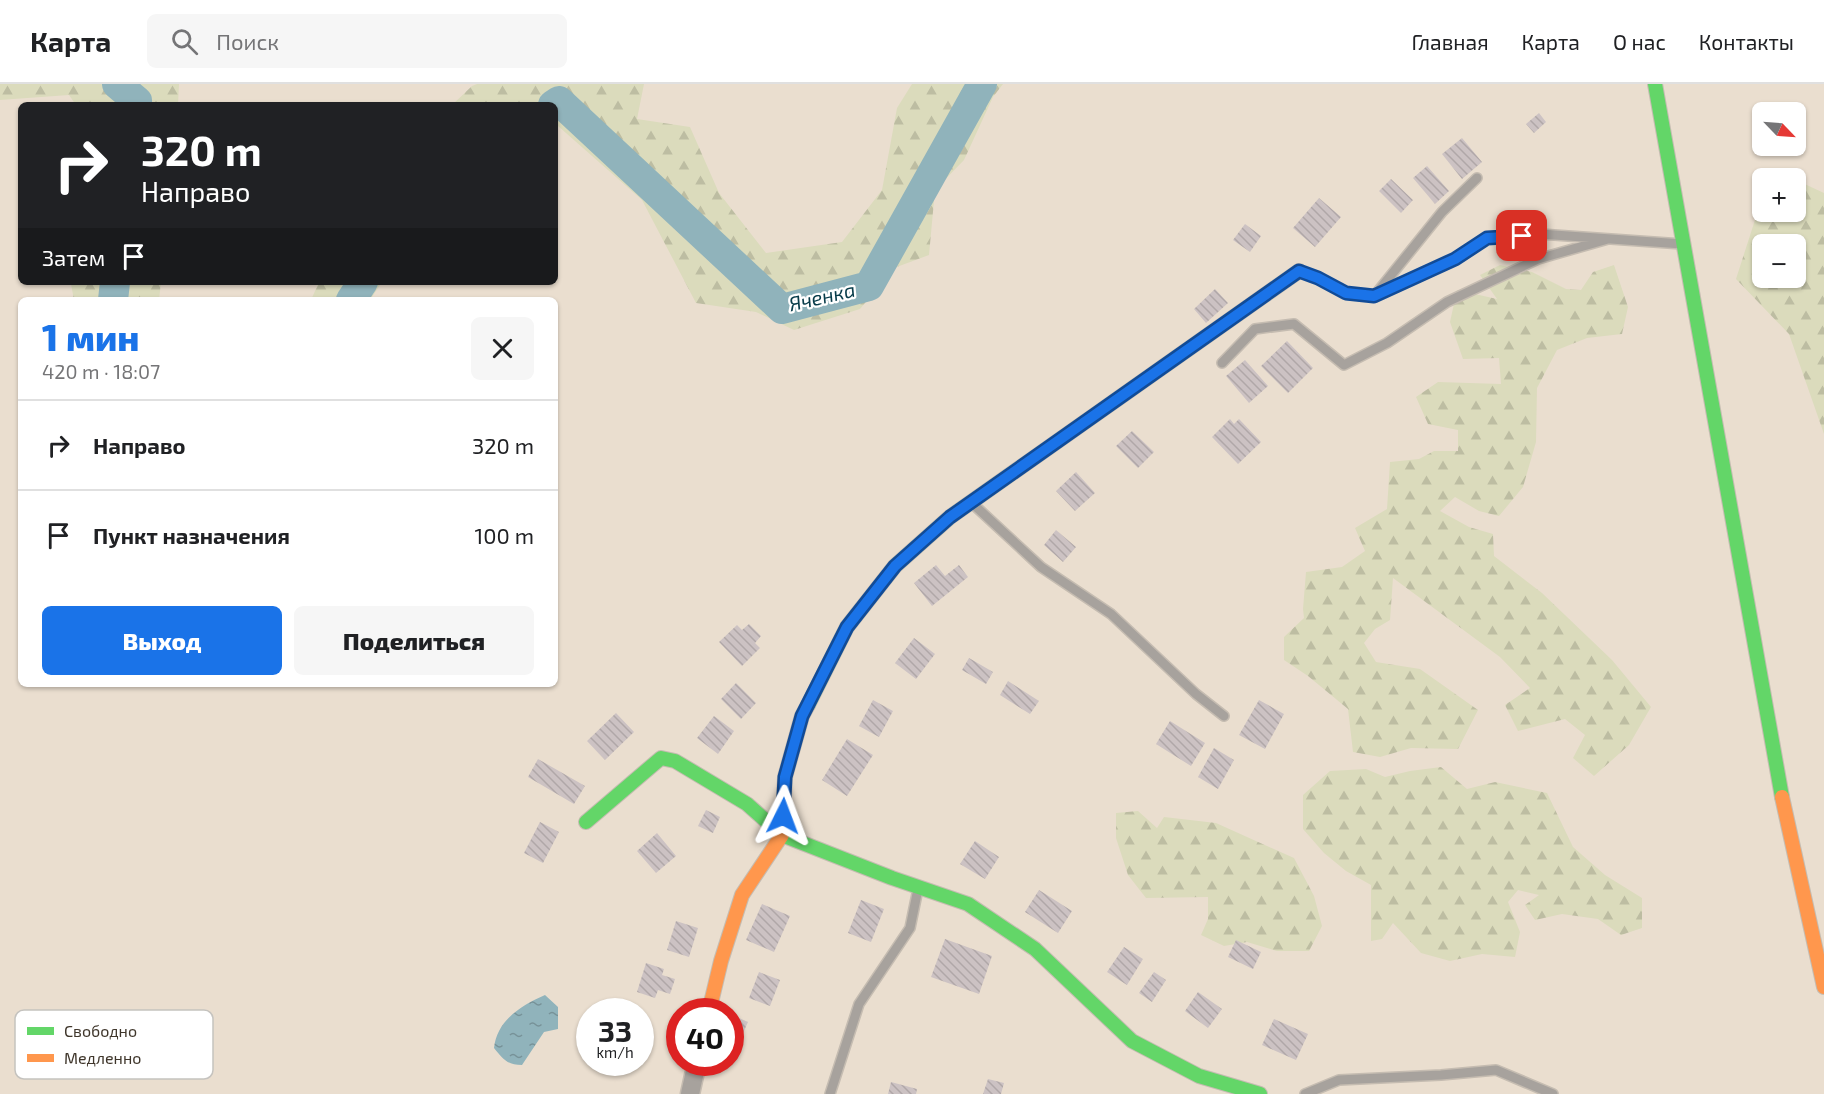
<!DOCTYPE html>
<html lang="ru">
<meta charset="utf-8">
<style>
:root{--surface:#fff;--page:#f6f6f6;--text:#202124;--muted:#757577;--line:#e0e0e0;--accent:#1a73e8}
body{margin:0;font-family:"Exo 2",sans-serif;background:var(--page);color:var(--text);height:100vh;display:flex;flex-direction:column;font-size:22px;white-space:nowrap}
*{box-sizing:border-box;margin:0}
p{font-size:20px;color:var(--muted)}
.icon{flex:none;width:33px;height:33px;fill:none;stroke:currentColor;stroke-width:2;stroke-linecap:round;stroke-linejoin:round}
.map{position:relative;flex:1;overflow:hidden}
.side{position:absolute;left:18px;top:213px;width:540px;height:390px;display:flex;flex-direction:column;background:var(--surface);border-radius:9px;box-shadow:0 2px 4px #0004}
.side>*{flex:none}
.guide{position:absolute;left:18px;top:18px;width:540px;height:183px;border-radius:9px;box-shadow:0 2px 4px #0004;background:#202124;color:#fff;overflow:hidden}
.needle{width:39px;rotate:115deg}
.fabs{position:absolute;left:1752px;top:18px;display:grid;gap:12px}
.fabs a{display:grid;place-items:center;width:54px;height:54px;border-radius:9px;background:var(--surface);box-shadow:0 2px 4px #0004;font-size:30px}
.speed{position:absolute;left:576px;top:914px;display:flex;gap:12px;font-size:30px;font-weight:700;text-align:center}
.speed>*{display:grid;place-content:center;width:78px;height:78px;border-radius:50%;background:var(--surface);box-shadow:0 2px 4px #0004;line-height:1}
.speed small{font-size:15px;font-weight:400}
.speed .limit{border:9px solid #d22;background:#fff;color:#111}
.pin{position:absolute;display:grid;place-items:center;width:51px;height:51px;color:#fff;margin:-26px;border-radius:12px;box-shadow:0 3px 9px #0006}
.me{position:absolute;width:66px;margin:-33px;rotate:3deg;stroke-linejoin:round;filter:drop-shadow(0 0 4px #0008)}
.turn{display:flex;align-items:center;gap:21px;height:126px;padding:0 24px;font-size:27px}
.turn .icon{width:78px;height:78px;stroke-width:2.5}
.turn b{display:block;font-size:42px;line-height:51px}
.then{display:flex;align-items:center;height:57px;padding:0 24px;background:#0003;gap:12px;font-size:22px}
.round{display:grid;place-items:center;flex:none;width:63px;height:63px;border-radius:9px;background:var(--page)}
.overview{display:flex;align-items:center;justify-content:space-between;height:102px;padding:0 24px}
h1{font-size:36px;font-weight:800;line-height:45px;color:var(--accent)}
.action{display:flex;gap:12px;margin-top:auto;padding:12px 24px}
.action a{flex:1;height:69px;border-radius:9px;background:var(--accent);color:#fff;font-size:24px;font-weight:800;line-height:69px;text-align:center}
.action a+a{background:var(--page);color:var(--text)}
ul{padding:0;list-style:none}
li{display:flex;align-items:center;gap:18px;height:90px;padding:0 24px;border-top:2px solid var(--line)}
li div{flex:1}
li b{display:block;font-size:22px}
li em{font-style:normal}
header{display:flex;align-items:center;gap:36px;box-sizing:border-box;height:84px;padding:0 30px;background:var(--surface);border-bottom:2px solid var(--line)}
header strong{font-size:28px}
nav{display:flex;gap:33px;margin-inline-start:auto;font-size:21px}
.search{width:420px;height:54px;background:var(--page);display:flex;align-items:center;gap:15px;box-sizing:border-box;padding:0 21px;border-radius:9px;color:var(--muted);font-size:22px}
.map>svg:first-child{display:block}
.forest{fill:url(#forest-firs);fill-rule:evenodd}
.water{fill:url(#water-ripples)}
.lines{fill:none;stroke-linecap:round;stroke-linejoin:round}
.river{stroke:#90b3bb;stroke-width:30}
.building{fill:url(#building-back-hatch)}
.lane-casing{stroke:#c5bcb1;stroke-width:12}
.street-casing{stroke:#c5bcb1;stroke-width:21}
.fast-casing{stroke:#c5bcb1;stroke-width:16}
.slow-casing{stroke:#c5bcb1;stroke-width:16}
.lane{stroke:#a7a29d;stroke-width:9}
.street{stroke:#a7a29d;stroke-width:18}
.fast{stroke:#63d668;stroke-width:14}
.slow{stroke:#ff974d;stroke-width:14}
.route-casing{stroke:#114b97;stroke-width:15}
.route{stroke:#1a73e8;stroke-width:10}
.labels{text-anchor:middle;stroke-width:4.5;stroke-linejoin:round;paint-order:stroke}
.water-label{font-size:20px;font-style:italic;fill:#083c4a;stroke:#fff}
.key{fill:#fff;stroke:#c5c3bf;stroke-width:1.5}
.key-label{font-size:16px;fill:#3f362b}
</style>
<header>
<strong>Карта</strong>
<div class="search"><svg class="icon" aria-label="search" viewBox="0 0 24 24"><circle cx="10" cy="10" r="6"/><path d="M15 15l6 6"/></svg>Поиск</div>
<nav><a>Главная</a><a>Карта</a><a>О нас</a><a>Контакты</a></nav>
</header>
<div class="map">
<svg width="1824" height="1010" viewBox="0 0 1824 1010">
<defs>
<pattern id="forest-firs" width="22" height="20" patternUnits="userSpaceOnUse" patternTransform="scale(1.5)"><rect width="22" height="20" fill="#dbdbbc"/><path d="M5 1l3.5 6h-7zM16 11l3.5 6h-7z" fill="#bdbda2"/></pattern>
<pattern id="water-ripples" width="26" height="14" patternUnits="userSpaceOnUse" patternTransform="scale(1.5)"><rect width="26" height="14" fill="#90b3bb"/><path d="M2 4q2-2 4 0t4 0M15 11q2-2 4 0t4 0" fill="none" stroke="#779298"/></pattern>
<pattern id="building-back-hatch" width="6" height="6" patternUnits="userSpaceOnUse" patternTransform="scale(1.5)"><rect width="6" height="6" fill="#ccc2c3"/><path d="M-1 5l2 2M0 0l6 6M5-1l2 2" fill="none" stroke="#b0a7a8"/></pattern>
</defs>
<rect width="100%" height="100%" fill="#eadecf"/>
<path class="forest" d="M 0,0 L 179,0 L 178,21 L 76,21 L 69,11 L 0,16 Z
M 477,0 L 644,0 L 637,35 L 690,43 L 719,109 L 766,169 L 842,158 L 882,106 L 897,24 L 912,0 L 1003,0 L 993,13 L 964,76 L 935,106 L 929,171 L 894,184 L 860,225 L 794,246 L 756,228 L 696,219 L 642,116 L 558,42 L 555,43 L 555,21 L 452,21 L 472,2 Z
M 1796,96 L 1824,109 L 1824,350 L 1789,250 L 1736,195 L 1762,114 L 1762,128 L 1796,128 ZM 1796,160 L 1796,194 L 1762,194 L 1762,160 Z
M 1500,181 L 1532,188 L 1566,205 L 1581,206 L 1593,188 L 1614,181 L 1628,223 L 1622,250 L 1587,254 L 1557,266 L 1537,304 L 1536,358 L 1523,403 L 1499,432 L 1479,427 L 1455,413 L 1440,427 L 1469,443 L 1493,450 L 1494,472 L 1542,509 L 1612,576 L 1651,623 L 1629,661 L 1594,692 L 1573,674 L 1585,651 L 1565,635 L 1518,647 L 1505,621 L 1530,604 L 1500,573 L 1393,494 L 1390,536 L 1375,545 L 1364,559 L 1376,578 L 1420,585 L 1478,626 L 1458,665 L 1411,664 L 1380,673 L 1353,668 L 1348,625 L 1308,592 L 1284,576 L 1284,553 L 1304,534 L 1303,525 L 1306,488 L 1342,483 L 1365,467 L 1355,444 L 1387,425 L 1390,378 L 1419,375 L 1434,367 L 1458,367 L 1458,346 L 1428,340 L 1416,313 L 1438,298 L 1501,300 L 1499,274 L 1463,275 L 1450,238 L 1457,206 L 1497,215 L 1480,191 Z
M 73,198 L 161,198 L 159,216 L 74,216 L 71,200 Z
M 319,198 L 382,198 L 370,216 L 311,216 Z
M 1441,683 L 1467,705 L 1495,698 L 1547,709 L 1573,763 L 1605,791 L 1642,814 L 1642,844 L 1621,851 L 1598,835 L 1562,830 L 1535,836 L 1525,821 L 1539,811 L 1518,806 L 1508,818 L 1520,848 L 1515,873 L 1482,870 L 1450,877 L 1421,869 L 1393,839 L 1382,855 L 1371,857 L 1371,801 L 1346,787 L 1324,769 L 1303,745 L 1303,711 L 1330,687 L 1366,685 L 1385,693 L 1410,687 Z
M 1138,727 L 1157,744 L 1164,733 L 1216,739 L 1294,774 L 1314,812 L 1322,842 L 1309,867 L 1277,867 L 1247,858 L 1224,862 L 1201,851 L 1208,835 L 1208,813 L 1146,814 L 1128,791 L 1116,754 L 1116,729 Z"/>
<path class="water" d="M 545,911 L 558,923 L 558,945 L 544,948 L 522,981 C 507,981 503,975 494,964 C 497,936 522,921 545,911 Z"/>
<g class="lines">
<path class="river" d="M 117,0 L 137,17 L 136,21
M 553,21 L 559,17 L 782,225 L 869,202 L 982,0
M 113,216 L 115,198
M 351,216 L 363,198"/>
</g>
<path class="building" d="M 1539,29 L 1546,38 L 1534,49 L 1526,40 Z
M 1462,54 L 1482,78 L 1462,95 L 1442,70 Z
M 1427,82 L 1449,107 L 1435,120 L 1413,94 Z
M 1391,95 L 1413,116 L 1401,129 L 1379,107 Z
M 1319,114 L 1341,133 L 1315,163 L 1293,144 Z
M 1245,140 L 1261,152 L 1250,168 L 1233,156 Z
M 1215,205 L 1228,219 L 1206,239 L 1194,225 Z
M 1287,257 L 1313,284 L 1288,309 L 1261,282 Z
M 1245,276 L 1268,302 L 1249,319 L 1226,292 Z
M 1230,335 L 1234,340 L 1239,335 L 1261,358 L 1238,380 L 1212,353 Z
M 1132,347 L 1154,368 L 1138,384 L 1116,362 Z
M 1076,388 L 1095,409 L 1075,427 L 1056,407 Z
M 1056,446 L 1076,463 L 1063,478 L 1044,461 Z
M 936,481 L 945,492 L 959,481 L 968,493 L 932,522 L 914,499 Z
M 749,540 L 761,552 L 755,559 L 760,564 L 742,582 L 719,558 L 737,541 L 742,546 Z
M 914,554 L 935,570 L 916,595 L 895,579 Z
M 969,574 L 993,588 L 986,600 L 962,586 Z
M 1008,597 L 1039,617 L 1030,630 L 1000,611 Z
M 736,599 L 756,619 L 741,635 L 721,615 Z
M 873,616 L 893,627 L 879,653 L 859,642 Z
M 1259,616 L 1284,630 L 1265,665 L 1239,651 Z
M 616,629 L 634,648 L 605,676 L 587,657 Z
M 714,632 L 734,647 L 718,670 L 697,654 Z
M 1170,637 L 1205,659 L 1191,682 L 1156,660 Z
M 847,655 L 873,671 L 847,712 L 822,696 Z
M 1214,664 L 1234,676 L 1218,705 L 1198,693 Z
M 538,675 L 585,702 L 574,720 L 528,693 Z
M 706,726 L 720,733 L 713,749 L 698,742 Z
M 540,738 L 559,748 L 543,779 L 524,769 Z
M 657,749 L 676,772 L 656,789 L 637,767 Z
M 975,757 L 999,773 L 985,795 L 960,780 Z
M 1039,806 L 1072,827 L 1058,849 L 1025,828 Z
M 861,816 L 884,825 L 871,858 L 848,849 Z
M 762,820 L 790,832 L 774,868 L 746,856 Z
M 676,837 L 698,844 L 689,873 L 667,866 Z
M 945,855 L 992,872 L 979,910 L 931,893 Z
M 1236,856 L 1261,868 L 1253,885 L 1228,873 Z
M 1124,863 L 1143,875 L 1127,901 L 1107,888 Z
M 646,879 L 664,885 L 662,891 L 675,895 L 670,910 L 658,906 L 655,914 L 637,908 Z
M 759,888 L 780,896 L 770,922 L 749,914 Z
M 1154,888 L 1166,896 L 1152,918 L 1139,909 Z
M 1198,908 L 1222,925 L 1208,944 L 1185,927 Z
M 730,930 L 748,938 L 738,960 L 730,957 Z
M 1274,935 L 1308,950 L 1296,976 L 1262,961 Z
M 988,995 L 1004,999 L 1001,1010 L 983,1010 Z
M 891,998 L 917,1005 L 916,1010 L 888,1010 Z"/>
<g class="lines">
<g class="lane-casing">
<path id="lane" d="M 1302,188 L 1318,194 L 1346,209 L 1374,212 L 1455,175 L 1487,154 L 1540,150 L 1682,160
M 1375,211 L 1442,128 L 1477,94
M 1222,279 L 1255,245 L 1294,240 L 1344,281 L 1387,259 L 1447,218 L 1538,175 L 1608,155
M 973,420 L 1041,483 L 1111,530 L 1196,610 L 1224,632
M 830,1010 L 859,920 L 910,844 L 918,805
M 1305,1010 L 1339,996 L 1441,991 L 1496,986 L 1553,1010"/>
</g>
<g class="street-casing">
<path id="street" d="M 690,1010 L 697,978"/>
</g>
<g class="fast-casing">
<path id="fast" d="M 1655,0 L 1782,713
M 808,621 L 847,543 L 895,482 L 950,433 L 1299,187
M 586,738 L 661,674 L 675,677 L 747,720 L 782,751 L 892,794 L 968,820 L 1035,865 L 1132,957 L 1199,992 L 1260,1010"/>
</g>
<g class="slow-casing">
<path id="slow" d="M 1782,713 L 1824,903
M 709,927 L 721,877 L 742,811 L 782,751 L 785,693 L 802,632 L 808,621"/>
</g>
<use href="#lane" class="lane"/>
<use href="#street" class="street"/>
<use href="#fast" class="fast"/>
<use href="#slow" class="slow"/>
</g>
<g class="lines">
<g class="route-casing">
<path id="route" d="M 783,732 L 785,693 L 802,632 L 847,543 L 895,482 L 950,433 L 1299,187 L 1318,194 L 1346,209 L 1374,212 L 1455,175 L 1487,154 L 1522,152"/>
</g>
<use href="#route" class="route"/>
</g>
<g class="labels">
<g class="water-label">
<text transform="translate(822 213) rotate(-13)" y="7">Яченка</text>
</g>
</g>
<rect x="15" y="926" width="198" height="69" rx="9" class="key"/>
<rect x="27" y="943" width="27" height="8" fill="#63d668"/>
<rect x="27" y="970" width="27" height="8" fill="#ff974d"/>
<g class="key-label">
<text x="64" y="953">Свободно</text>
<text x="64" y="980">Медленно</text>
</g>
</svg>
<div class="fabs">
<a><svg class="needle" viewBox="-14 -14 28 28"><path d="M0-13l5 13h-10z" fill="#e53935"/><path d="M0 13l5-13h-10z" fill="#757577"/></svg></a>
<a>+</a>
<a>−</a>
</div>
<div class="speed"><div>33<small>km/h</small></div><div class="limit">40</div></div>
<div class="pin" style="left:1522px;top:152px;background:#d93025"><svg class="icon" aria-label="arrive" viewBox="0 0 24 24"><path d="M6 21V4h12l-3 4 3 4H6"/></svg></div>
<svg class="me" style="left:783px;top:732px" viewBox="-20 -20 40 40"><path d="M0-17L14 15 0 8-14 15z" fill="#1a73e8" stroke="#fff" stroke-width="4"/></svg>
<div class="guide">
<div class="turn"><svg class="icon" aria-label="right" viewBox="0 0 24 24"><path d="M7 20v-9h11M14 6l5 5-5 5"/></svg><div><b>320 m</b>Направо</div></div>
<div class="then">Затем<svg class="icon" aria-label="arrive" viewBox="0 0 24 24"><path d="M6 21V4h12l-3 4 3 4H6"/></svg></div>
</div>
<section class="side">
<div class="overview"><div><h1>1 мин</h1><p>420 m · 18:07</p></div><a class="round"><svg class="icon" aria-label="close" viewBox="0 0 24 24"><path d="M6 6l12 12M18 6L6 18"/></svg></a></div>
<ul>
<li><svg class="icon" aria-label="right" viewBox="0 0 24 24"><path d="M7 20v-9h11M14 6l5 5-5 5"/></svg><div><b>Направо</b></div><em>320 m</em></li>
<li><svg class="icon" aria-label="arrive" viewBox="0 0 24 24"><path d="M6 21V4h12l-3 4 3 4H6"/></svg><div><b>Пункт назначения</b></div><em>100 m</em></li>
</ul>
<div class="action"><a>Выход</a><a>Поделиться</a></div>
</section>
</div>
